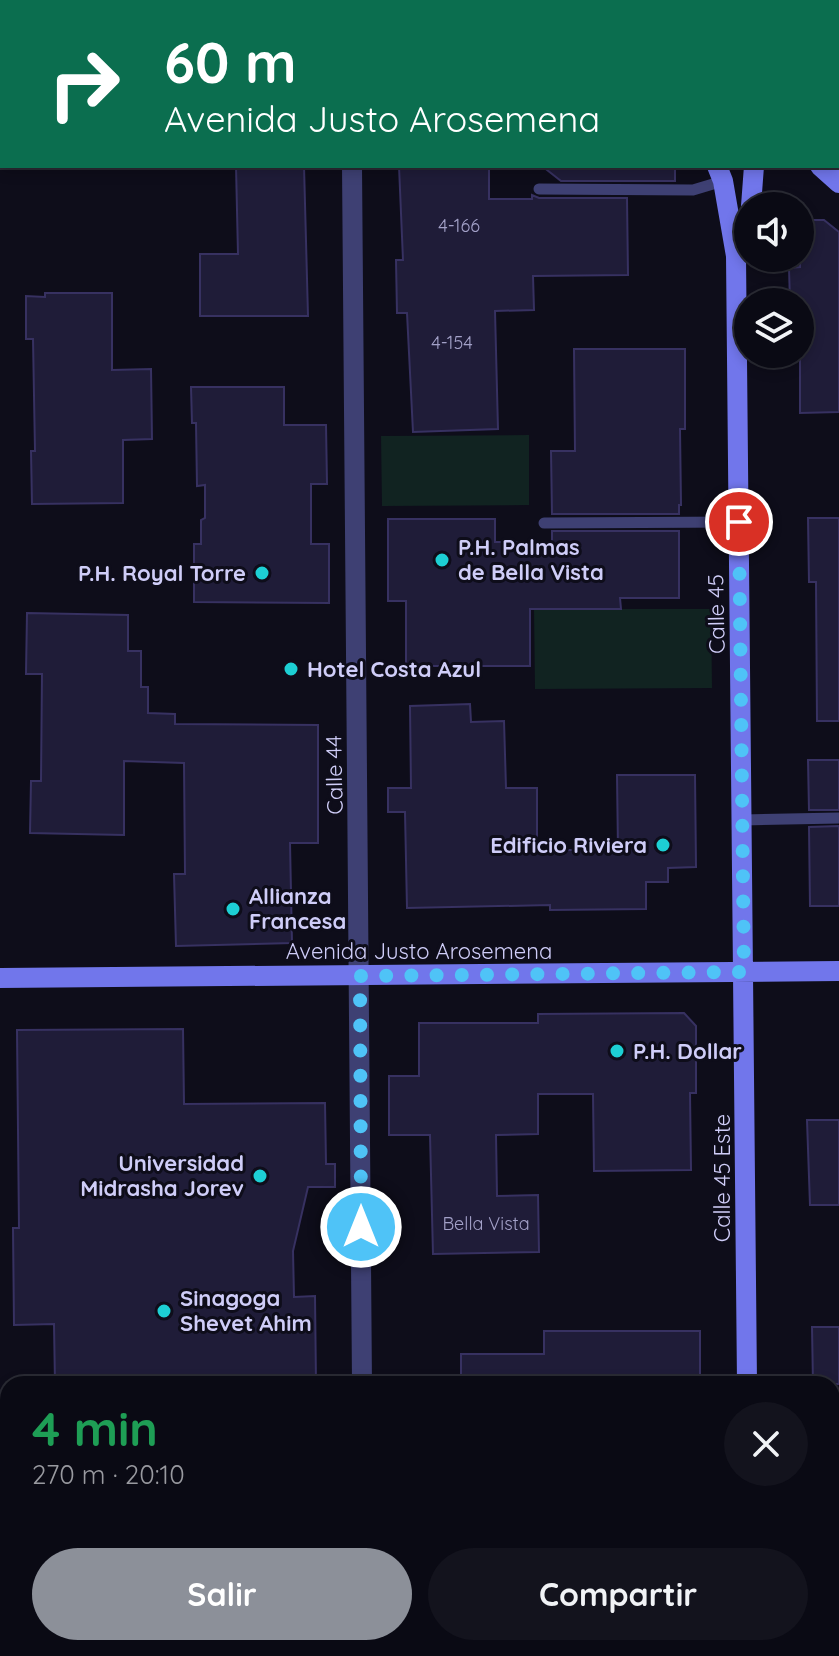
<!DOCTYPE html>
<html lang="es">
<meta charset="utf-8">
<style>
:root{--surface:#0a0a14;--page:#13131d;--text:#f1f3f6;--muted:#999aa0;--line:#2a2b34;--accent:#8c9099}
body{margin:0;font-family:Quicksand,sans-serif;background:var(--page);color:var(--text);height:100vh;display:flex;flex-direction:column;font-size:30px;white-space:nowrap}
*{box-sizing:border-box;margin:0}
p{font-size:26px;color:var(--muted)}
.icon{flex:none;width:44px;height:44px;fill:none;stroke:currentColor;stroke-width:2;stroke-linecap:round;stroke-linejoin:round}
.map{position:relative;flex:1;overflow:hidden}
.sheet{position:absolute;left:0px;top:1376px;width:840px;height:280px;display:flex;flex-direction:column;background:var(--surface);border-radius:24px 24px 0 0;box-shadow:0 4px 12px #0003,0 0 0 2px var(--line)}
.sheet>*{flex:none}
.guide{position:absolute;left:0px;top:0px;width:840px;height:168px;box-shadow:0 4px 12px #0003,0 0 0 2px var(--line);background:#0b6e4f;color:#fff;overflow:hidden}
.buttons{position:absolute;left:734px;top:192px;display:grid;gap:16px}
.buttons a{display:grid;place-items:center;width:80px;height:80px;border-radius:50%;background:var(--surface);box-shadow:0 4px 12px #0003,0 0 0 2px var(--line);font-size:40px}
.pin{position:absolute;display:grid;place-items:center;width:68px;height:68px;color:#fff;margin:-34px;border:4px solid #fff;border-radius:50%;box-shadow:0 2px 8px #0007}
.me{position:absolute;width:88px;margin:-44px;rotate:0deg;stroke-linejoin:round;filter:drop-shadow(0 0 6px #0008)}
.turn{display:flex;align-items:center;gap:28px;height:168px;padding:0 32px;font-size:36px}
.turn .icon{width:104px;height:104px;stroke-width:2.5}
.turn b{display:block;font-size:56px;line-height:68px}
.round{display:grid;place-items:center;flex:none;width:84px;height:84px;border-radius:42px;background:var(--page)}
.summary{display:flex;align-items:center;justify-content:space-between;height:136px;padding:0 32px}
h1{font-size:48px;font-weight:700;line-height:60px;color:#1e9e55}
.primary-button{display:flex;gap:16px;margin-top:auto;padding:16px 32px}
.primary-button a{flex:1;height:92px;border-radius:48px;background:var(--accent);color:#fff;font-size:32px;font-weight:700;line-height:92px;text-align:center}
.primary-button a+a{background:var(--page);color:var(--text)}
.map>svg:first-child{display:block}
.green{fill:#112321}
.building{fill:#1f1c38;stroke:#373161;stroke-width:2}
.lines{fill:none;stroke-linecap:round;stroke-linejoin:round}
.lane{stroke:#3e4073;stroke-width:11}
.street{stroke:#3e4073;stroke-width:20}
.secondary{stroke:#7176eb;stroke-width:20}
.route{stroke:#4fc3f7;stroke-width:14;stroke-dasharray:0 25.2}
.poi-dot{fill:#1dcfd4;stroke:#0e0d1a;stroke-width:3}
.labels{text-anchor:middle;stroke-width:6;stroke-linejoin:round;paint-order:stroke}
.number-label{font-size:18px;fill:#a3a1c8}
.poi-label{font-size:22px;font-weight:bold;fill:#cfcdf8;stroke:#0e0d1a;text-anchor:start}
.street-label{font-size:22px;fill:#cfcdf8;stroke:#0e0d1a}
</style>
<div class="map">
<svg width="839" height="1656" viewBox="0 0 839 1656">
<rect width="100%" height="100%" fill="#0e0d1a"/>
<path class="green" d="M 529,435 L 529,505 L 382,506 L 381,436 Z
M 534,609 L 711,609 L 712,688 L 535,689 Z"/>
<path class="building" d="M 236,166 L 304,166 L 308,316 L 200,316 L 200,254 L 238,254 Z
M 399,166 L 489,166 L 489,199 L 532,199 L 532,195 L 539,198 L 627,198 L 628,275 L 533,276 L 534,310 L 495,311 L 498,429 L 413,432 L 407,313 L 397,313 L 396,260 L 403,260 Z
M 542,166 L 675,166 L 675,181 L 561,181 Z
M 800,220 L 824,220 L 839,232 L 839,412 L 800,413 L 800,302 L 790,302 L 789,268 L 800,267 Z
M 45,293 L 112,293 L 112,370 L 151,369 L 152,439 L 123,440 L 123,503 L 32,504 L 31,451 L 35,451 L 33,339 L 26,339 L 26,296 L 45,297 Z
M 574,349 L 685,349 L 685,429 L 680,429 L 681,505 L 679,505 L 679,514 L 552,514 L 551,451 L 575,451 Z
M 191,387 L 284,387 L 284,425 L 326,425 L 327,484 L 311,484 L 311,544 L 329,544 L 329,603 L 194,602 L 194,544 L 201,544 L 201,520 L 205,518 L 205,485 L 197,486 L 196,423 L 192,423 Z
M 808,518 L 839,518 L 839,721 L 817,721 L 816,582 L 809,582 Z
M 388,519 L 495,519 L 495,542 L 552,542 L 552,531 L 679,531 L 679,598 L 620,598 L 621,609 L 530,609 L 530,666 L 406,666 L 406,601 L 388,601 Z
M 27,613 L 128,615 L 128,651 L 141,651 L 141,687 L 148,687 L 148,713 L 175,714 L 175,724 L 318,725 L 318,843 L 290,843 L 292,943 L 176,946 L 174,874 L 185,874 L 184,763 L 124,761 L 124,835 L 30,833 L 31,781 L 41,781 L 42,674 L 26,674 Z
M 470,704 L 471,722 L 504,721 L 506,788 L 537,788 L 537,850 L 618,850 L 617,775 L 695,775 L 696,867 L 668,868 L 668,882 L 646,882 L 646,909 L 550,910 L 550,905 L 407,908 L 405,812 L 388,812 L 388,788 L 411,788 L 410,706 Z
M 808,760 L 839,760 L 839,810 L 809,810 Z
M 839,826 L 839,906 L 810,906 L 809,827 Z
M 684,1013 L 696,1026 L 696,1093 L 690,1093 L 691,1170 L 594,1171 L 593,1094 L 538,1094 L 538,1134 L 496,1135 L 497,1196 L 538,1195 L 539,1252 L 433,1254 L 430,1135 L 389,1135 L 389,1076 L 419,1076 L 419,1023 L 538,1023 L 538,1014 Z
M 183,1029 L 184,1104 L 325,1103 L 326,1164 L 335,1164 L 335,1187 L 308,1187 L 293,1251 L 294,1297 L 315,1296 L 316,1384 L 55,1384 L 54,1324 L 14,1325 L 13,1228 L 19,1228 L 17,1030 Z
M 807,1120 L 839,1120 L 839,1205 L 810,1205 Z
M 812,1327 L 839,1327 L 839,1384 L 813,1384 Z
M 544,1331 L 700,1331 L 700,1384 L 461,1384 L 461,1354 L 544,1354 Z"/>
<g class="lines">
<path class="lane" d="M 693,2 L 694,0
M 539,189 L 693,190 L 723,181
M 544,523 L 739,522
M 743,820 L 839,818"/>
<path class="street" d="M 350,0 L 350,2
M 838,18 L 839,19
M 352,166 L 362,1384
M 363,1648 L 363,1656"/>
<path class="secondary" d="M 556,0 L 558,2
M 628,0 L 631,2
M 717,166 L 723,181 L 736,256 L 747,1384
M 820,166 L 839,183
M 751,206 L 754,166
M 0,978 L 839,971
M 751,1648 L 752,1656"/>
</g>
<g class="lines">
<path class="route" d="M 361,1227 L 360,976 L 744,972 L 739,522"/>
</g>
<g class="poi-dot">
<circle cx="442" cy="560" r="8"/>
<circle cx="262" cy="573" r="8"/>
<circle cx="291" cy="669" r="8"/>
<circle cx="663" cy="845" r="8"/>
<circle cx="233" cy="909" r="8"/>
<circle cx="617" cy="1051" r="8"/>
<circle cx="260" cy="1176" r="8"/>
<circle cx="164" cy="1311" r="8"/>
</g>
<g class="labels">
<g class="number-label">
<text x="459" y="232">4-166</text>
<text x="452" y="349">4-154</text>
<text x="486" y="1230">Bella Vista</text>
</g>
<g class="poi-label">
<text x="458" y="555">P.H. Palmas<tspan x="458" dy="25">de Bella Vista</tspan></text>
<text x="246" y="581" text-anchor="end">P.H. Royal Torre</text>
<text x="307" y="677">Hotel Costa Azul</text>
<text x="647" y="853" text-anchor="end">Edificio Riviera</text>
<text x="249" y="904">Allianza<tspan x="249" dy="25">Francesa</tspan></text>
<text x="633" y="1059">P.H. Dollar</text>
<text x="244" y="1171" text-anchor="end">Universidad<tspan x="244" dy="25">Midrasha Jorev</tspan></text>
<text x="180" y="1306">Sinagoga<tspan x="180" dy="25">Shevet Ahim</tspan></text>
</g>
<g class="street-label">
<text transform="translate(716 614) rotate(-91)" y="8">Calle 45</text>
<text transform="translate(334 775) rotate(-91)" y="8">Calle 44</text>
<text x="419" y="959">Avenida Justo Arosemena</text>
<text transform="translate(722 1178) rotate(-90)" y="8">Calle 45 Este</text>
</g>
</g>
</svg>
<div class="buttons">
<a><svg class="icon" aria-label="sound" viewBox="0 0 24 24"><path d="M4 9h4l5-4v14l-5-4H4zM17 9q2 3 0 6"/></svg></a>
<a><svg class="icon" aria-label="layers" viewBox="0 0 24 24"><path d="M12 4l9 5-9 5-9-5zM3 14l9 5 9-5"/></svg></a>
</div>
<div class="pin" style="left:739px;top:522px;background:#d93025"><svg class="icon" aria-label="arrive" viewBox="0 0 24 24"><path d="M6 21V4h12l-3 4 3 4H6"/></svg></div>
<svg class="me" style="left:361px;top:1227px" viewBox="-20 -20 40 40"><circle r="17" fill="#4fc3f7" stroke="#fff" stroke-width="3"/><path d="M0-11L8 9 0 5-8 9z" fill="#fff"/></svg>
<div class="guide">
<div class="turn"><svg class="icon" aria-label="right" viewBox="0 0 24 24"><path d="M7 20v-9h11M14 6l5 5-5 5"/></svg><div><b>60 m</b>Avenida Justo Arosemena</div></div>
</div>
<section class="sheet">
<div class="summary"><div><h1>4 min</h1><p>270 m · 20:10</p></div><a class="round"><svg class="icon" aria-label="close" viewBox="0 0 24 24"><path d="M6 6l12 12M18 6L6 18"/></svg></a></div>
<div class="primary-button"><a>Salir</a><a>Compartir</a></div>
</section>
</div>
